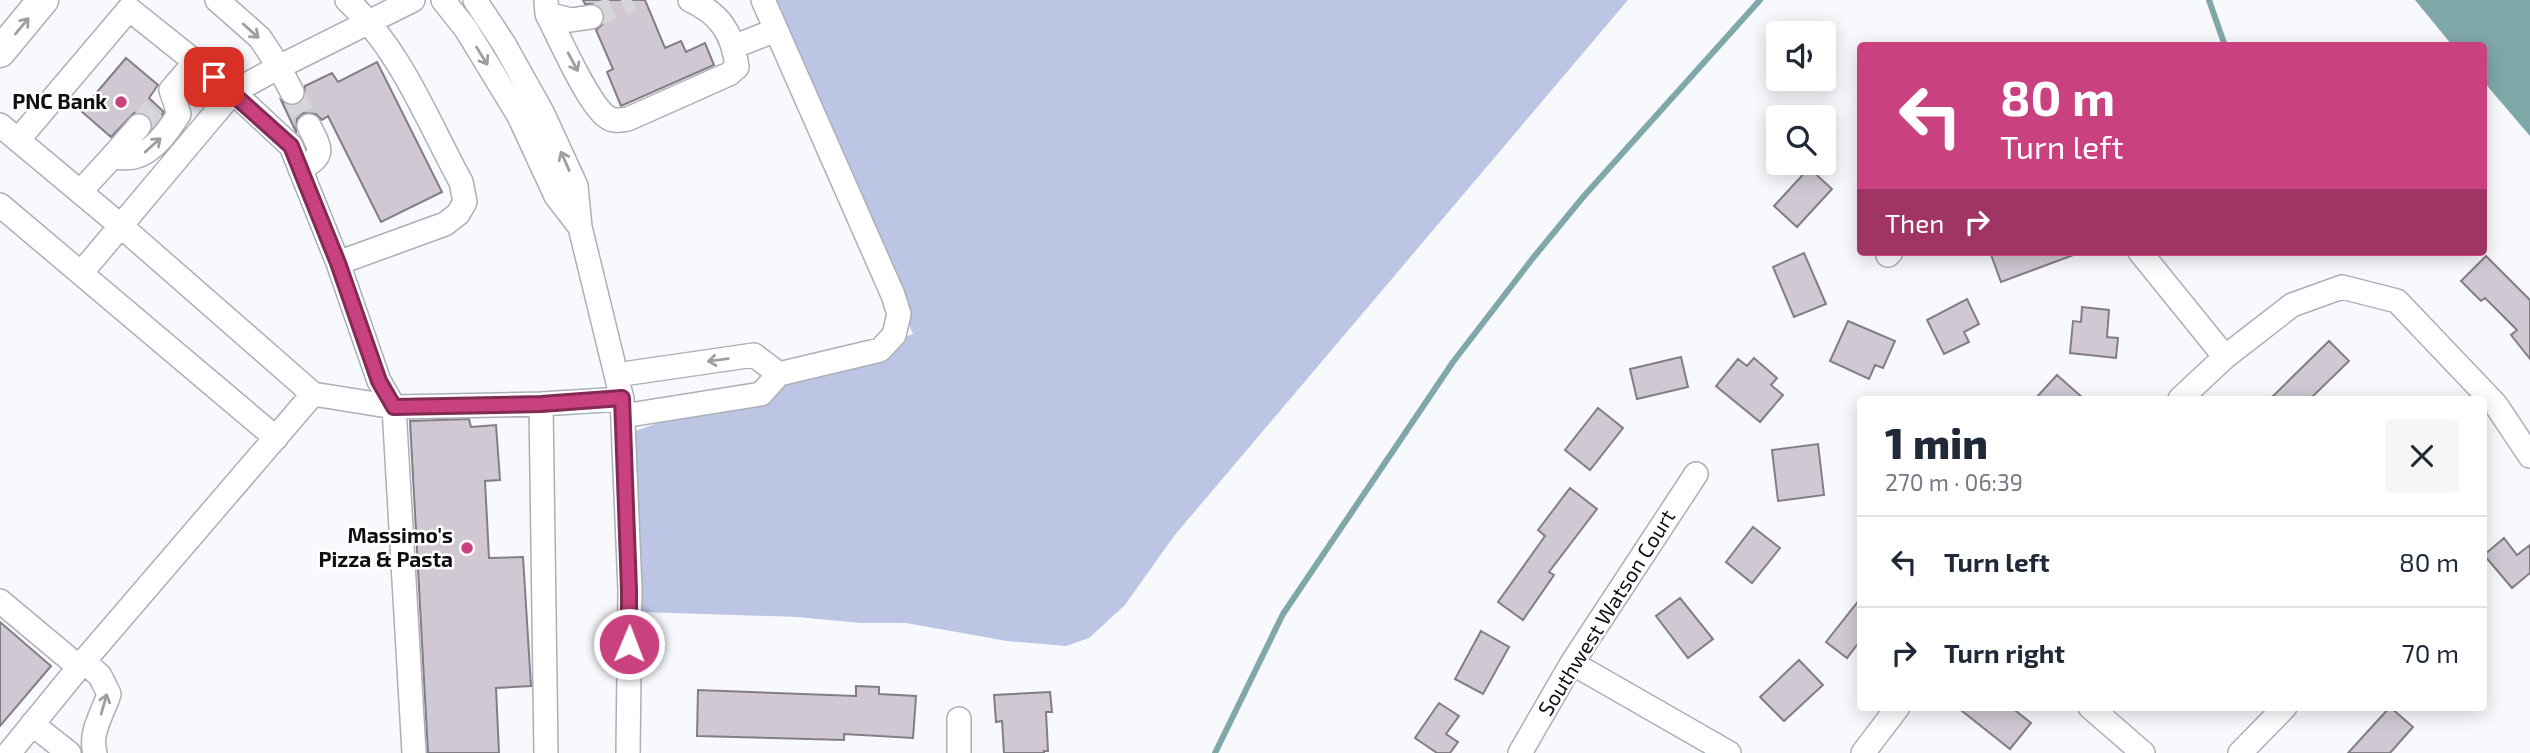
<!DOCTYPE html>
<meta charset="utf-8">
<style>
:root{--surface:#fff;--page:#f6f6f7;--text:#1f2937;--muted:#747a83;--line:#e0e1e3}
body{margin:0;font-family:"Exo 2",sans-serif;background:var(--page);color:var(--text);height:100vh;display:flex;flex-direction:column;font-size:26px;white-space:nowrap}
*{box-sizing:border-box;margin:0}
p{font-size:23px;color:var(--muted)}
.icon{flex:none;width:38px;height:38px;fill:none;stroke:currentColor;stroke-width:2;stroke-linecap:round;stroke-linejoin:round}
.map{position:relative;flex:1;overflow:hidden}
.details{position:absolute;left:1857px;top:396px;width:630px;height:315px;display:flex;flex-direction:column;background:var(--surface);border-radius:7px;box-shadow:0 4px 18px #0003}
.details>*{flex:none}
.top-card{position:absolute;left:1857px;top:42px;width:630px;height:214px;border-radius:7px;box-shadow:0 4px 18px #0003;background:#c9417e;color:#fff;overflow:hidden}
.fabs{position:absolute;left:1766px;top:21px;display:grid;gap:14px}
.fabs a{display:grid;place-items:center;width:70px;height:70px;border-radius:7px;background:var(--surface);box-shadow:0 4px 18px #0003;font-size:35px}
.pin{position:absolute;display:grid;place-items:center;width:60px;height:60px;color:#fff;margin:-30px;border-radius:14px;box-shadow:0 4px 10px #0006}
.me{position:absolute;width:77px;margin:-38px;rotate:1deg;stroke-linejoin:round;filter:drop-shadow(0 0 5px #0008)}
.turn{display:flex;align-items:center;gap:24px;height:147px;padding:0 28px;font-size:32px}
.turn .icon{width:91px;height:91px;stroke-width:2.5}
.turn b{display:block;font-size:49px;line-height:60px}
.then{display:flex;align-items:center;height:66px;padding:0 28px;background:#0003;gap:14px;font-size:26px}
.round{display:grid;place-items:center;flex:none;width:74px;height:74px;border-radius:7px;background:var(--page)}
.head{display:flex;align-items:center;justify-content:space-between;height:119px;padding:0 28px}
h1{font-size:42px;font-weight:800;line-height:52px}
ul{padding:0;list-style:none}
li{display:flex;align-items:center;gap:21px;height:91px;padding:0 28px;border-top:2px solid var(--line)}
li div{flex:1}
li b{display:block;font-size:26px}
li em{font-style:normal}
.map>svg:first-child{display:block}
.forest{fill:#bcc5e3}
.water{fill:#80a8a8}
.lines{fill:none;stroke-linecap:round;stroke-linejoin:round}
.stream{stroke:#80a8a8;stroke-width:6}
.building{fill:#d0c8d2;stroke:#837d86;stroke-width:2}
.minor-tunnel{stroke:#d4d6da;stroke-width:23;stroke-dasharray:23 11;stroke-linecap:butt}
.minor-casing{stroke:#abafb9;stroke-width:26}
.major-casing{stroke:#abafb9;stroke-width:33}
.minor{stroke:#fff;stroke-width:23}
.major{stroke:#fff;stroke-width:30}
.oneway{stroke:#9f9fa1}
.route-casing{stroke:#832a52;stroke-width:18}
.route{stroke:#c9417e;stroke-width:12}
.poi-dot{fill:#c9417e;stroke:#fff;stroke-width:2.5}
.labels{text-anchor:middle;stroke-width:5;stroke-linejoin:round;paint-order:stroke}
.poi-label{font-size:21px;font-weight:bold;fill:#0e0f13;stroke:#fff;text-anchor:end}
.street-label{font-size:21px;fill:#0e0f13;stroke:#fff}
</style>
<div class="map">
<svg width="2530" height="753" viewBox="0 0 2530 753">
<rect width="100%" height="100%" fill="#f7f9fd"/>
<path class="forest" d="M 771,0 L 1628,0 L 1174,536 L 1125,605 L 1089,638 L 1066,646 L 1007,641 L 906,623 L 860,623 L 798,617 L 641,612 L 635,431 L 913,334 Z"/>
<path class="water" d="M 2415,0 L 2530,0 L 2530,136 L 2483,81 L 2483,46 L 2452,45 Z"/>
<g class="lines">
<path class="stream" d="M 2209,0 L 2224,43
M 1215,753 L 1283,614 L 1453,362 L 1533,258 L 1584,196 L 1760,0"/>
</g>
<path class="building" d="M 583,0 L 645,0 L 665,48 L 681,41 L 686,52 L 705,43 L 714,65 L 621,106 L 607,72 L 613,69 L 596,30 L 604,23 L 605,14 L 597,4 L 585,4 Z
M 126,58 L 158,85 L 149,98 L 164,112 L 153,127 L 148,115 L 141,112 L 134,113 L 111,137 L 81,111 Z
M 377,62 L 442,192 L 381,222 L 328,116 L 322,120 L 316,114 L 303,113 L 297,119 L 296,132 L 281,100 L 291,106 L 298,105 L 304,99 L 305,86 L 332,73 L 338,82 Z
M 1809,168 L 1832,189 L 1797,227 L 1774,206 Z
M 1990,252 L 2076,252 L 2076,254 L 2001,282 Z
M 1804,253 L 1826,304 L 1794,317 L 1773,267 Z
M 2486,256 L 2530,300 L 2530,359 L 2511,335 L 2517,330 L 2485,298 L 2481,301 L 2461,281 Z
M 1967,299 L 1979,324 L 1964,332 L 1969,342 L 1944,354 L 1927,320 Z
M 2082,307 L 2109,310 L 2107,337 L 2118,338 L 2116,358 L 2070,353 L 2073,321 L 2081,322 Z
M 1848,321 L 1895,341 L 1883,368 L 1875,365 L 1869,379 L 1830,361 Z
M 2329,341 L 2349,361 L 2310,399 L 2270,399 Z
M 1681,357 L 1688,387 L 1637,399 L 1630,369 Z
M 1754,358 L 1777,378 L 1771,385 L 1783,395 L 1760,422 L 1716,386 L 1738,359 L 1747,366 Z
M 2057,375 L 2084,399 L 2035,399 Z
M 1598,408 L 1623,428 L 1590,470 L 1565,450 Z
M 469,419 L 471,427 L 496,425 L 500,480 L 485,481 L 489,558 L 523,557 L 531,686 L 496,688 L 499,753 L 428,753 L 410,421 Z
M 1818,444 L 1824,495 L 1778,501 L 1772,450 Z
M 1570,488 L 1597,509 L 1549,572 L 1554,575 L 1523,620 L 1498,602 L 1545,536 L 1538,530 Z
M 1753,527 L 1780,548 L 1752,583 L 1726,562 Z
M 2504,538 L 2517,555 L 2530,545 L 2530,573 L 2512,588 L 2484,555 Z
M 1680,598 L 1713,639 L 1688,658 L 1656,616 Z
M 1860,599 L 1860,641 L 1847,658 L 1826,642 Z
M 0,622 L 51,666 L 0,726 Z
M 1481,631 L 1509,647 L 1483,694 L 1455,679 Z
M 1799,660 L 1823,685 L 1784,721 L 1760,697 Z
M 856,686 L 879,687 L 879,694 L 916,696 L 913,738 L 844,734 L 844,740 L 697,736 L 698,690 L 856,696 Z
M 1050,692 L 1052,712 L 1046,712 L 1048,751 L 1044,751 L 1044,753 L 1004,753 L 1002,721 L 996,722 L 994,695 Z
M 1439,703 L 1459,716 L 1446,734 L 1458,742 L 1450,753 L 1437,753 L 1415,738 Z
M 1957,707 L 2011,707 L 2031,723 L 2010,749 Z
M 2390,707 L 2413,727 L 2390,753 L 2348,753 Z"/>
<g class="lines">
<path class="minor-tunnel" d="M 591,17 L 632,0
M 292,92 L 309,126
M 139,126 L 158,105"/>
<g class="minor-casing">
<path id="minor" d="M 217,0 L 260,38 L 279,67 L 292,92
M 443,0 L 466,29 L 519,116 L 556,196 L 580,227
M 475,0 L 504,44 L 542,112 L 576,186 L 580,227 L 622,399 L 630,590 L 628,753
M 546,0 L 547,14 C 559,37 588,104 607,117 C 614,122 621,120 628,119 L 729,74 L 737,67 C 733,33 720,14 690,0
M 547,14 L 571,20 L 591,17
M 733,47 L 776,30
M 0,125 L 121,226 L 313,394 L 394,407 L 541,404 L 622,399
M 18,140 L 129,9 L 233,92 L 291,146 L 338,263 L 379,381 L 394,407 L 414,753
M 112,157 L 139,126
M 300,169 C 326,155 321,150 309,126
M 80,192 L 112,157 C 119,157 128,159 134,157 C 154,152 169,130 179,114 L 171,90 L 195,62
M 0,205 L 276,438
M 2140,252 L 2225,357
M 1888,255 L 1891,252
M 338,263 L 445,224 L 458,214 L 465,202 L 461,182 C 426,118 401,50 347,0
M 82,272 L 233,92 L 279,67 L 413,0
M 616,375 L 754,355 L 779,374
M 2180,399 L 2225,357 L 2292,305 L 2342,287 L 2397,301 L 2496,405 L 2530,456
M 541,404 L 546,753
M 623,416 L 761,394 L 779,374 L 880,350 L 894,335 L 899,314 L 893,295 L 763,0
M 0,601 L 79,667
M 84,661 L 100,676 L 109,694 C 103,713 89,733 95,753
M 1572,663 L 1729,753
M 2090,707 L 2143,753
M 32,724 L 69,753
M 9,753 L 84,661 L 313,394
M 959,753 L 959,719
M 1520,753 L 1572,663 L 1696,474
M 1863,753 L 1898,707
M 2240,753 L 2285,707"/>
</g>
<g class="major-casing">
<path id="major" d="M 0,52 L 43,0"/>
</g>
<use href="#minor" class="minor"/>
<use href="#major" class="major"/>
</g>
<defs><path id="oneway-shaft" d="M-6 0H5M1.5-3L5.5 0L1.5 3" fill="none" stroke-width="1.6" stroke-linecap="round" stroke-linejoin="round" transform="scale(1.75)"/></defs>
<g class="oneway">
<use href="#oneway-shaft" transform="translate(22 26) rotate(-50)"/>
<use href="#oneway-shaft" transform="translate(251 31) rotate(42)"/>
<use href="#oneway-shaft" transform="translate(482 56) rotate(58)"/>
<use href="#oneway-shaft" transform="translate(573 62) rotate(62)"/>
<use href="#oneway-shaft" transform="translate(153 145) rotate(-42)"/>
<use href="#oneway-shaft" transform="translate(565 161) rotate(-114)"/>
<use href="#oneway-shaft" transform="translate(718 360) rotate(172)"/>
<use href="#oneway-shaft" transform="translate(104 704) rotate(-74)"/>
</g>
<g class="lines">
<g class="route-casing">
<path id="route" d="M 214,77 L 291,146 L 338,263 L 379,381 L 394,407 L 541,404 L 622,398 L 629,590 L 629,644"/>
</g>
<use href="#route" class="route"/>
</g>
<g class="poi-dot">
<circle cx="121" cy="102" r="7"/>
<circle cx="467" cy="548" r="7"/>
</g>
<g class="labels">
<g class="poi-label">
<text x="107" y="109">PNC Bank</text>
<text x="453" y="543">Massimo's<tspan x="453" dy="24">Pizza &amp; Pasta</tspan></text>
</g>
<g class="street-label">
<text transform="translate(1607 613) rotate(-58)" y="7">Southwest Watson Court</text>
</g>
</g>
</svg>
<div class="fabs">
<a><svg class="icon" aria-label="sound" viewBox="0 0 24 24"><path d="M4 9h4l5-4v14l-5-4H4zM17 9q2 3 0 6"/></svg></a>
<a><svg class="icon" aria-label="search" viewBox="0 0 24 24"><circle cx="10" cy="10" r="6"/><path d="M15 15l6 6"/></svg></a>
</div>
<div class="pin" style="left:214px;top:77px;background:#d93025"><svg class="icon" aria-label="arrive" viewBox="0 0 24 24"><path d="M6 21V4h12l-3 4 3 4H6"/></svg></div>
<svg class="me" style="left:629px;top:644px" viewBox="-20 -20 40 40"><circle r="17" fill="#c9417e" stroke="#fff" stroke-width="3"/><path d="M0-11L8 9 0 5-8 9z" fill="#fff"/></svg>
<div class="top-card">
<div class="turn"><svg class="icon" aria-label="left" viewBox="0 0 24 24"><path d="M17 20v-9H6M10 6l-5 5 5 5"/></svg><div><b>80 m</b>Turn left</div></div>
<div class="then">Then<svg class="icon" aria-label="right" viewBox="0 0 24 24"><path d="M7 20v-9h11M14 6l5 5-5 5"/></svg></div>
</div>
<section class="details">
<div class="head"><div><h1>1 min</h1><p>270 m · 06:39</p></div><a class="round"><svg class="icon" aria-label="close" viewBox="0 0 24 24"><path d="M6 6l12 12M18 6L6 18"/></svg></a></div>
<ul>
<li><svg class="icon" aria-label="left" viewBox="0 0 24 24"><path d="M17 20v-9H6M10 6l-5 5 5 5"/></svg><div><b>Turn left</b></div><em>80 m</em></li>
<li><svg class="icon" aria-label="right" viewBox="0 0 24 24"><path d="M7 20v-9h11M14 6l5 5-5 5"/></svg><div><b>Turn right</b></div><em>70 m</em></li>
</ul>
</section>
</div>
